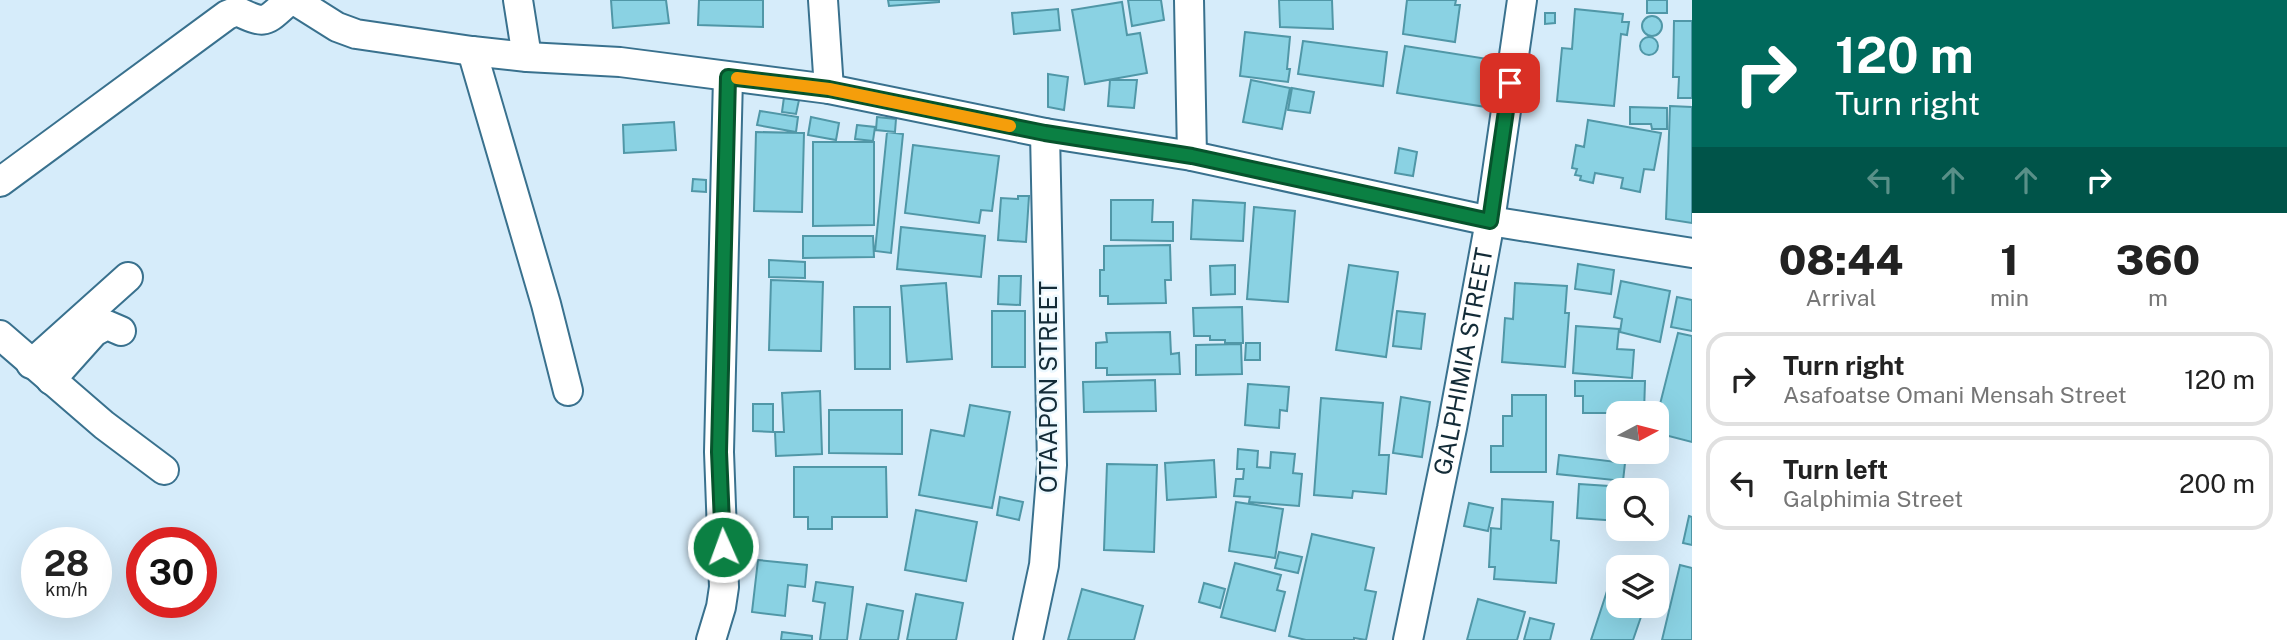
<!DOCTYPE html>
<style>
:root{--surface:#fff;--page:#f2f2f2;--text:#222;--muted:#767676;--line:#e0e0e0}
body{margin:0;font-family:"Public Sans",sans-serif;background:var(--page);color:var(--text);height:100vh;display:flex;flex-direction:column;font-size:26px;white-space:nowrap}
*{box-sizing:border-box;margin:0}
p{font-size:23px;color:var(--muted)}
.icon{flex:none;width:38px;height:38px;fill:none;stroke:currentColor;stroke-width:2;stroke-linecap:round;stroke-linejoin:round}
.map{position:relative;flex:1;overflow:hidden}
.details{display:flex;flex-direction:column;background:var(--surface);width:595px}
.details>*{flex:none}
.hud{background:#00695c;color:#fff;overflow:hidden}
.needle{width:46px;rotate:83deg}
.tools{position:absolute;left:1606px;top:401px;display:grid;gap:14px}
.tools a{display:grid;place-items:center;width:63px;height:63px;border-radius:14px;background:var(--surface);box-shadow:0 7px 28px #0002;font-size:35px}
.speed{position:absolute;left:21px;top:527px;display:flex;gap:14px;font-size:35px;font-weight:700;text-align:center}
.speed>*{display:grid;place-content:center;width:91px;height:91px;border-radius:50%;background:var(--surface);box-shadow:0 7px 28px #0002;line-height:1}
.speed small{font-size:18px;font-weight:400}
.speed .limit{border:10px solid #d22;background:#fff;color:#111}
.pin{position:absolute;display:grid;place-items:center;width:60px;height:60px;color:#fff;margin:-30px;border-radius:14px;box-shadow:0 4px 10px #0006}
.me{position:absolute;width:77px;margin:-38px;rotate:358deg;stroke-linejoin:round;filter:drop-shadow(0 0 5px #0008)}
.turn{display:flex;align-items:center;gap:24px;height:147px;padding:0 28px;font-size:32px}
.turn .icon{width:91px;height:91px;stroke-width:2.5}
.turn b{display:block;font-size:49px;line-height:60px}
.lanes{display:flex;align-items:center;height:66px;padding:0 28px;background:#0003;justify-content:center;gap:35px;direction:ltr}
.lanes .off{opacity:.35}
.eta{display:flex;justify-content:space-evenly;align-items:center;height:119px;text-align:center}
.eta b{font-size:42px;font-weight:800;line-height:49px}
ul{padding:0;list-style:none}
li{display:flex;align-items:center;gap:21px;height:94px;margin:0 14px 10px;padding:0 14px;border:4px solid var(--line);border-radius:21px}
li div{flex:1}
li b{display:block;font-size:26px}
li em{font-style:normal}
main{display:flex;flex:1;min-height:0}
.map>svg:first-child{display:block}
.building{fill:#8ad2e3;stroke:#5097a7;stroke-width:2}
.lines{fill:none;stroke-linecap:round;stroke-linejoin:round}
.minor-casing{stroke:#39718e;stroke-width:32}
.minor{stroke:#fff;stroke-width:28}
.route-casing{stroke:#07532c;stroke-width:18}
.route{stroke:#0b8043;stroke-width:12}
.slow{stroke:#f59e0b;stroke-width:12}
.labels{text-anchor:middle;stroke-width:5;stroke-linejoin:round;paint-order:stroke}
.street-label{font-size:24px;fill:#132b37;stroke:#ecf8fe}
</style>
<main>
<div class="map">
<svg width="1692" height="640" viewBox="0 0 1692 640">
<rect width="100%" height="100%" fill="#d6ecfa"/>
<path class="building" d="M 611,0 L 666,0 L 669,23 L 613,28 Z
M 699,0 L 763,0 L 763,27 L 698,25 Z
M 888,0 L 939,0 L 939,2 L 889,6 Z
M 1128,0 L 1161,0 L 1164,20 L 1132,26 Z
M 1279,0 L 1332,0 L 1333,29 L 1280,27 Z
M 1407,0 L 1456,0 L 1455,5 L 1460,5 L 1455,42 L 1403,34 Z
M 1647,0 L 1667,0 L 1667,13 L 1647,13 Z
M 1122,2 L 1127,35 L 1140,33 L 1147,73 L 1085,84 L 1072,10 Z
M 1058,9 L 1060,30 L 1014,34 L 1012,13 Z
M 1575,9 L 1623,14 L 1622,22 L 1629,22 L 1627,35 L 1621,34 L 1614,106 L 1557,101 L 1562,48 L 1572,49 Z
M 1545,13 L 1555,13 L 1555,23 L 1545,24 Z
M1642 26a10 10 0 1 1 20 0a10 10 0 1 1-20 0Z
M 1674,21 L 1692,21 L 1692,98 L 1678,98 L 1679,77 L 1673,77 Z
M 1245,32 L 1290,37 L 1287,69 L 1290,69 L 1288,82 L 1240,76 Z
M1640 46a9 9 0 1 1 18 0a9 9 0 1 1-18 0Z
M 1303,41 L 1387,52 L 1383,86 L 1298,74 Z
M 1405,46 L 1494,60 L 1486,107 L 1397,93 Z
M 1048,74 L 1068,77 L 1064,110 L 1048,107 Z
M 1110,80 L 1137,80 L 1134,108 L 1108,106 Z
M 1251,80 L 1290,88 L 1282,129 L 1243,122 Z
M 1292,88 L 1314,92 L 1310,113 L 1288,110 Z
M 784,97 L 799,100 L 796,114 L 782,112 Z
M 1670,106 L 1692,107 L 1692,223 L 1666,219 Z
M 1630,107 L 1667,108 L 1667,129 L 1652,129 L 1651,124 L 1630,124 Z
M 760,111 L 798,117 L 796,132 L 757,125 Z
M 811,117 L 839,123 L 836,140 L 808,135 Z
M 877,117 L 896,119 L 895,132 L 876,130 Z
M 1588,120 L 1661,133 L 1654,170 L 1644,169 L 1640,192 L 1621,188 L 1623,178 L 1595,173 L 1593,183 L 1580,180 L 1581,176 L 1575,175 L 1577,169 L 1572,168 L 1576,145 L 1584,147 Z
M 674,122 L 676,150 L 624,153 L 623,125 Z
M 857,125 L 875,127 L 873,141 L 855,139 Z
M 756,132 L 804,133 L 802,212 L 754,211 Z
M 887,132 L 903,134 L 891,253 L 875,251 Z
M 813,142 L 874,142 L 874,225 L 813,226 Z
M 913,145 L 999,156 L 992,211 L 981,210 L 979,223 L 905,213 Z
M 1399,148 L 1417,152 L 1413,176 L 1395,173 Z
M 693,179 L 706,180 L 706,192 L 692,191 Z
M 1018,196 L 1029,196 L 1026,242 L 998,240 L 1001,198 L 1018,199 Z
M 1111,200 L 1153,200 L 1152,222 L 1173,222 L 1173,241 L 1111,240 Z
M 1193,200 L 1245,203 L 1243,241 L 1191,239 Z
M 1254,207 L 1295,211 L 1288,302 L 1247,299 Z
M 901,227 L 985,236 L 981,277 L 897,269 Z
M 803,236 L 873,236 L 874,257 L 803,258 Z
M 1170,245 L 1171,280 L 1165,280 L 1166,303 L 1108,304 L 1108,296 L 1100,296 L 1100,270 L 1104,270 L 1104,246 Z
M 769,260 L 805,262 L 805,278 L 769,277 Z
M 1578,264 L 1614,270 L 1611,294 L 1575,289 Z
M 1235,265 L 1235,294 L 1211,295 L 1210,266 Z
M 1349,265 L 1398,272 L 1386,357 L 1336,350 Z
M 999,276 L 1021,276 L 1020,305 L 998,304 Z
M 771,280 L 823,282 L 821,351 L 769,350 Z
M 1621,281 L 1670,291 L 1660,342 L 1620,332 L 1622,319 L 1614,317 Z
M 946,283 L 952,359 L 907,362 L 901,286 Z
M 1515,283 L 1567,286 L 1565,313 L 1569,313 L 1565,367 L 1502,362 L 1505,318 L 1513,319 Z
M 1677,297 L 1692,300 L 1692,331 L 1671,327 Z
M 854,307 L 890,307 L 890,369 L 855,369 Z
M 1242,307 L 1243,343 L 1225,343 L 1225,340 L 1210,340 L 1210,336 L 1194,336 L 1193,308 Z
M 992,311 L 1025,311 L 1025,367 L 992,367 Z
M 1397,311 L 1425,314 L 1421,349 L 1393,346 Z
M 1576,326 L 1619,329 L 1617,349 L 1634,350 L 1632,378 L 1573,373 Z
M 1170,332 L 1171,354 L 1179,353 L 1180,374 L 1107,375 L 1107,368 L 1096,368 L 1096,343 L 1107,342 L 1106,333 Z
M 1678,333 L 1692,336 L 1692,442 L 1657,433 L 1657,416 Z
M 1246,343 L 1260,343 L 1260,360 L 1245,360 Z
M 1241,344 L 1242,374 L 1196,375 L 1196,345 Z
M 1155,380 L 1156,411 L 1084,412 L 1083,382 Z
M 1575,381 L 1645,381 L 1644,413 L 1583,413 L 1583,396 L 1575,396 Z
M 1248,384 L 1289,387 L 1287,411 L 1280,410 L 1279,428 L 1245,425 Z
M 820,391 L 822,454 L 776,456 L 775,432 L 784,432 L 782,393 Z
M 1512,395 L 1546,395 L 1546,472 L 1491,472 L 1491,446 L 1503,446 L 1503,416 L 1512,416 Z
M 1401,397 L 1430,402 L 1422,457 L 1393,453 Z
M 1321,398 L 1383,403 L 1379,455 L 1389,455 L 1386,494 L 1353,491 L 1352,498 L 1314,495 Z
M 753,404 L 773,404 L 773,432 L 753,431 Z
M 970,405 L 1010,412 L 992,508 L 919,495 L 931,430 L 964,436 Z
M 829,410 L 902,410 L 902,454 L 829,453 Z
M 1238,449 L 1258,451 L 1257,467 L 1270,468 L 1271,452 L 1295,454 L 1293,473 L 1302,474 L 1299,506 L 1249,502 L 1250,497 L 1234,496 L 1236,479 L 1243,479 L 1244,469 L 1237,469 Z
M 1559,455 L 1625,463 L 1623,481 L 1557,474 Z
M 1214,460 L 1216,497 L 1167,500 L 1165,463 Z
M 1107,464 L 1157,465 L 1154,552 L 1104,550 Z
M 794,467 L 886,467 L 887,517 L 832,517 L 832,529 L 808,529 L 808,517 L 794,517 Z
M 1579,484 L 1624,487 L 1623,490 L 1619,490 L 1619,521 L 1577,518 Z
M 1000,497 L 1023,502 L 1019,520 L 997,515 Z
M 1502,499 L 1553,502 L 1551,540 L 1559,541 L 1556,583 L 1494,579 L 1495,567 L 1489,567 L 1491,528 L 1501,529 Z
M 1236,502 L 1283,509 L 1275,558 L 1229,551 Z
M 1469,503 L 1493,508 L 1488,531 L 1464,526 Z
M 916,510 L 977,522 L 966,581 L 905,570 Z
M 1689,516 L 1692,517 L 1692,545 L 1683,543 Z
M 1312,534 L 1374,548 L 1365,590 L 1376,592 L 1366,640 L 1354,638 L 1354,640 L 1306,640 L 1289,636 Z
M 1279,552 L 1302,557 L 1298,573 L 1275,568 Z
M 758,560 L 807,565 L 805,587 L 788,585 L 785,616 L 752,612 Z
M 1235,563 L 1281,575 L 1277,590 L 1285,592 L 1275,631 L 1221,617 Z
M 1680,565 L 1692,568 L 1692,640 L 1662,640 Z
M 816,582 L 853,587 L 847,640 L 820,640 L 825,603 L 813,601 Z
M 1610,582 L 1619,585 L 1619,606 L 1626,606 L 1643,611 L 1633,640 L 1591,640 Z
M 1204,583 L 1225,589 L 1220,608 L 1199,602 Z
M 1082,589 L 1143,606 L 1134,640 L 1068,640 Z
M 916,594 L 963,603 L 956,640 L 907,640 Z
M 1478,599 L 1525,612 L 1517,640 L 1467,640 Z
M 867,604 L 903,611 L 898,640 L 860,640 Z
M 1530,618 L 1554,624 L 1550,640 L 1524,640 Z
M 782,632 L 812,636 L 812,640 L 781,640 Z"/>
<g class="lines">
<g class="minor-casing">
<g id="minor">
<path d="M 294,0 L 337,27 L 356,34 L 472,51 L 527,57 L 620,62 L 829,89 L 1045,133 L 1192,156 L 1490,221 L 1692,253"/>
<path d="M 518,0 L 527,57"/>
<path d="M 823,0 L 829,89"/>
<path d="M 1189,0 L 1192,156"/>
<path d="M 472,51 L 546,304 L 568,391"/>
<path d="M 0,182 L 227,15 L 237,11 C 268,26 265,21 290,0"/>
<path d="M 0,335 L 104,425 L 164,470"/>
<path d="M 31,364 L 128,277"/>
<path d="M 51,380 L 94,332 L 107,325 L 121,331"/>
<path d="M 711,640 L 721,607 L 724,587 L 719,452 L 728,77"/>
<path d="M 1028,640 L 1044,565 L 1052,465 L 1045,133"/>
<path id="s1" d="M 1408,640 L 1452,428 L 1490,221 L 1522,0"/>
</g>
</g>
<use href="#minor" class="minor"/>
</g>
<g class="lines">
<g class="route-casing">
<path id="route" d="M 723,547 L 719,452 L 728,77 L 829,89 L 1045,133 L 1192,156 L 1490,221 L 1510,83"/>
</g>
<use href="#route" class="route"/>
<path class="slow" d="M 737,78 L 829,89 L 1010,126"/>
</g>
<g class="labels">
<g class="street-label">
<text dy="8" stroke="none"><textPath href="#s1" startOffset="284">GALPHIMIA STREET</textPath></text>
<text transform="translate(1049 387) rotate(-90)" y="8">OTAAPON STREET</text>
</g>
</g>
</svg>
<div class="tools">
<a><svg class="needle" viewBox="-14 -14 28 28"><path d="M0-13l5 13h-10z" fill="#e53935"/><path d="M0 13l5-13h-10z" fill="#767676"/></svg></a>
<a><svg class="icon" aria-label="search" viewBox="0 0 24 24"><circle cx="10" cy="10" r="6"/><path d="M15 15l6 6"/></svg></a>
<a><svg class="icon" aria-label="layers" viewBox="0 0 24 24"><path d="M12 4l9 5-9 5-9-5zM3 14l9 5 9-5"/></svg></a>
</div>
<div class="speed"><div>28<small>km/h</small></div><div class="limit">30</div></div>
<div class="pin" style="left:1510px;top:83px;background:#d93025"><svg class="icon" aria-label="arrive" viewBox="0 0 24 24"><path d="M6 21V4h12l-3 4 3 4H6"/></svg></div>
<svg class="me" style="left:723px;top:547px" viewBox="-20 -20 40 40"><circle r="17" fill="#0b8043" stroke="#fff" stroke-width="3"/><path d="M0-11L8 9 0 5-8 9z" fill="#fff"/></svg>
</div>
<section class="details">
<div class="hud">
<div class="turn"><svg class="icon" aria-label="right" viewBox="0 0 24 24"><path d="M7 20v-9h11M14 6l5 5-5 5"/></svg><div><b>120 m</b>Turn right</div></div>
<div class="lanes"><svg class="icon off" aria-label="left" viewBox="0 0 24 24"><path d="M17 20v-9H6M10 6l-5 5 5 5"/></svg><svg class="icon off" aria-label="ahead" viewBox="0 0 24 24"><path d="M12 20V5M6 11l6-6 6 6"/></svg><svg class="icon off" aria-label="ahead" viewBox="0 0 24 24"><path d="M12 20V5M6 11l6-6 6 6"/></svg><svg class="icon" aria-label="right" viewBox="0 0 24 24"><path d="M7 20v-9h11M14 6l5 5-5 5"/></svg></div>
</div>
<div class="eta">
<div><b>08:44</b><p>Arrival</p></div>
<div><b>1</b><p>min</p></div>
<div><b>360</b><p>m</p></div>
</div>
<ul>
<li><svg class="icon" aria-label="right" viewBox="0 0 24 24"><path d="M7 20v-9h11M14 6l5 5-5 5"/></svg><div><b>Turn right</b><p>Asafoatse Omani Mensah Street</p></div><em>120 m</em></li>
<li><svg class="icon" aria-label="left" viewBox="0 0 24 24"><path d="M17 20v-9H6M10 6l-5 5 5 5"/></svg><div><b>Turn left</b><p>Galphimia Street</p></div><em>200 m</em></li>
</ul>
</section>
</main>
